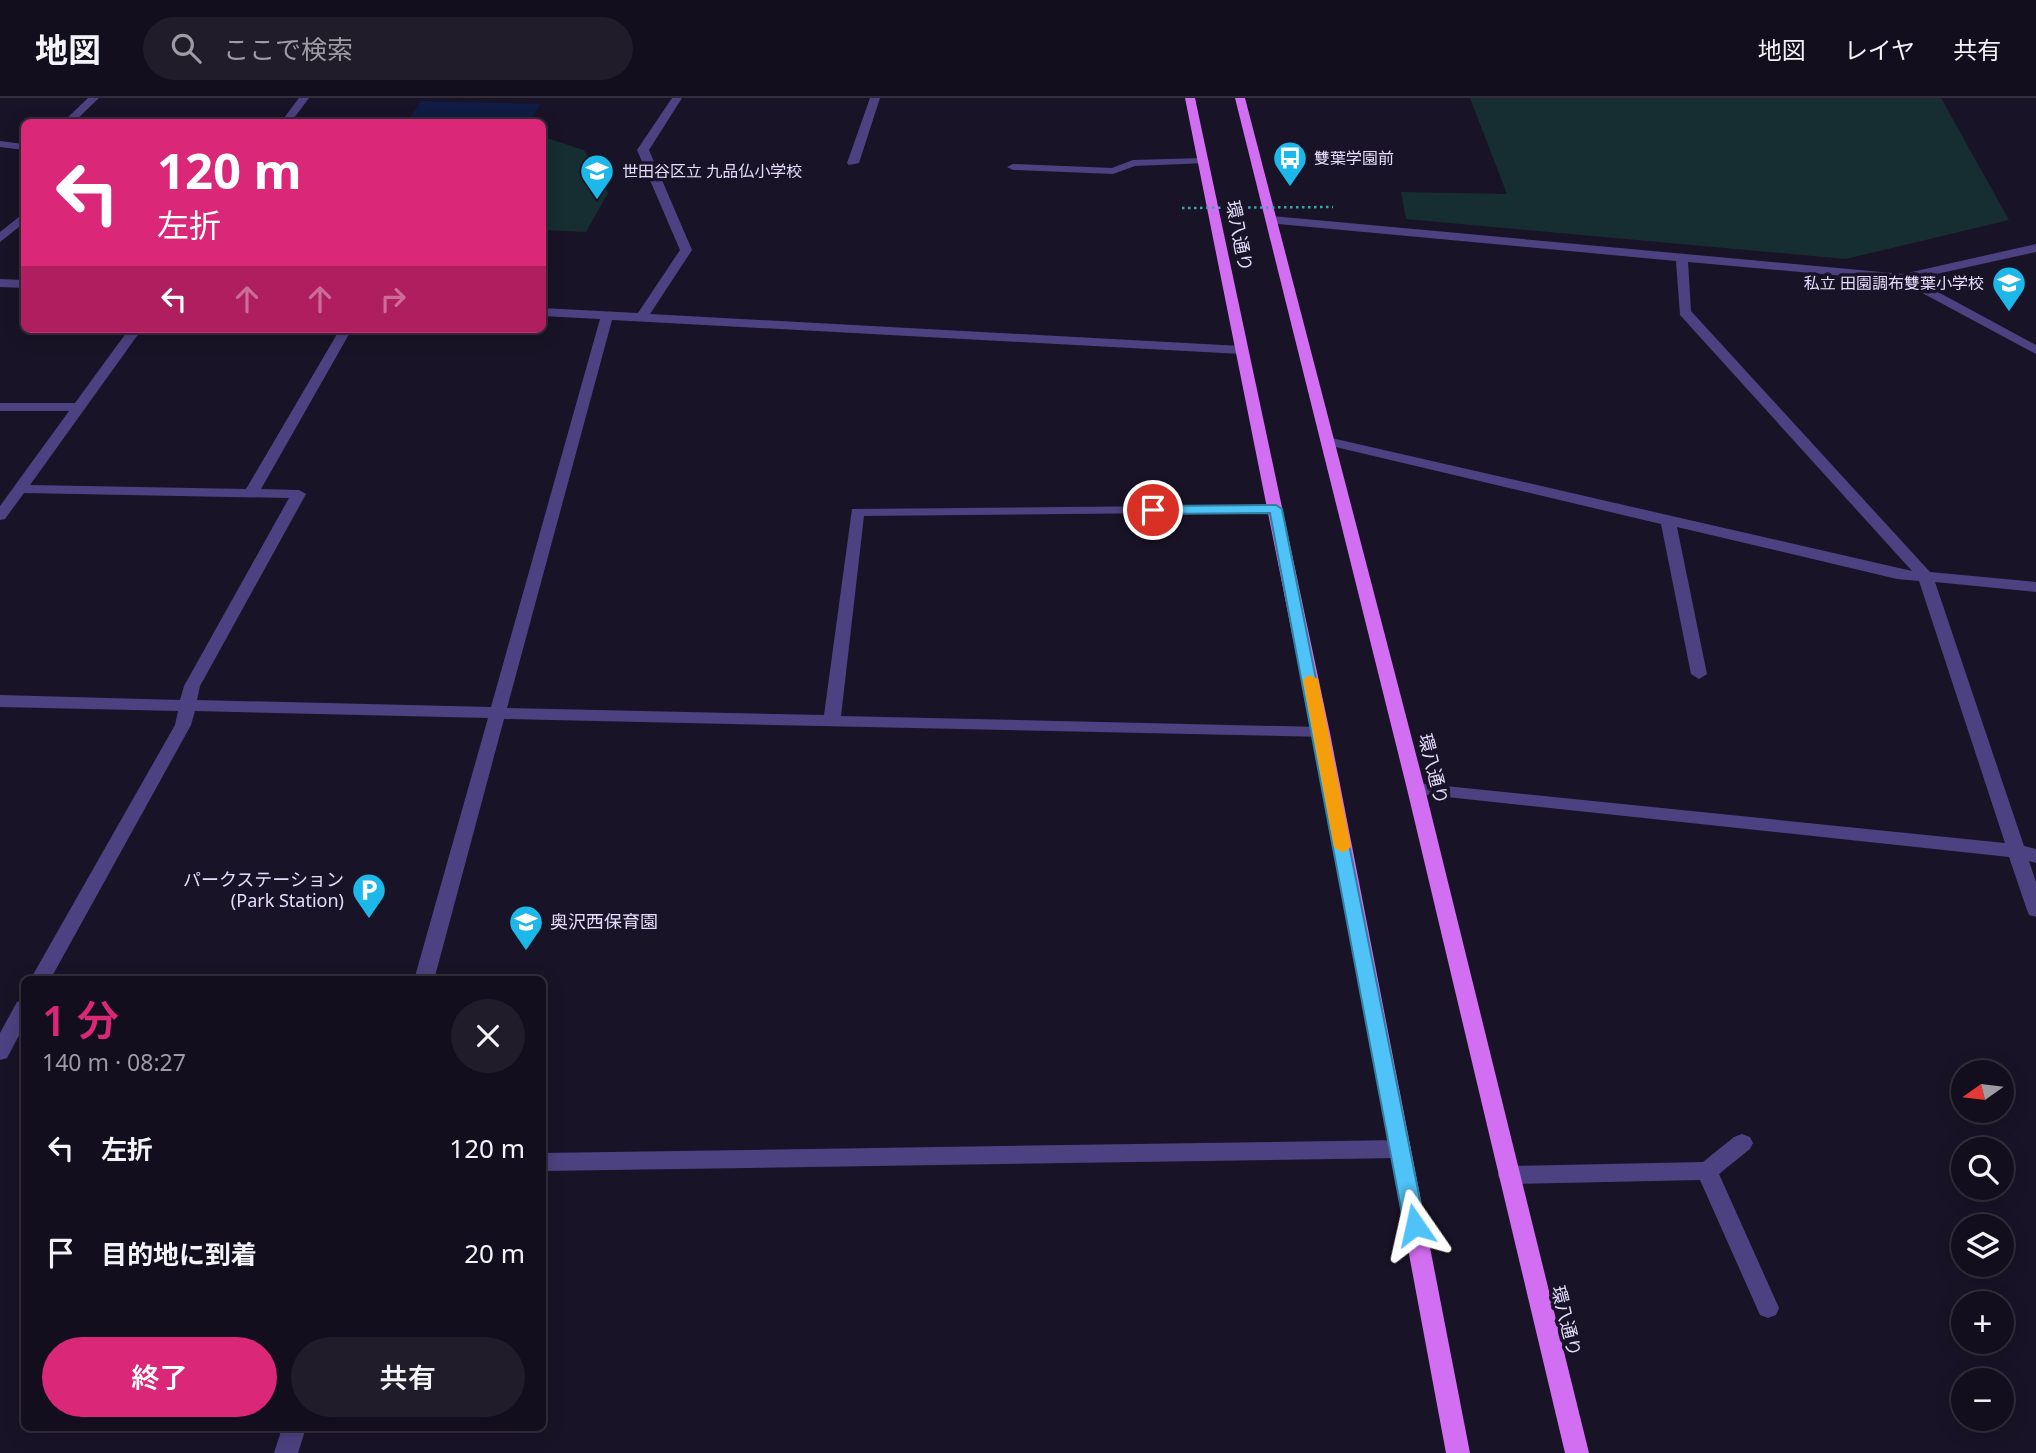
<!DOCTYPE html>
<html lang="ja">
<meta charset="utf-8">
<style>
:root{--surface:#130e1d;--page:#201c2a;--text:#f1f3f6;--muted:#9d9ca4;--line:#322e3b;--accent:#db2777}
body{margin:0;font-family:"Noto Sans","Noto Sans JP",sans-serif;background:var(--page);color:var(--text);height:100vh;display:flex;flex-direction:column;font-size:26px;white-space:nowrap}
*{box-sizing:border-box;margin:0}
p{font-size:23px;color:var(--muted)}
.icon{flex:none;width:38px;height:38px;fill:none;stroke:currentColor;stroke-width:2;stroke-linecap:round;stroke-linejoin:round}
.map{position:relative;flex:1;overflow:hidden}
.side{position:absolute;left:21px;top:878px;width:525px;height:455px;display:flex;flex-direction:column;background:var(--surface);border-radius:10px;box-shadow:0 4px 18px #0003,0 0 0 2px var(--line)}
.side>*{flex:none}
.guide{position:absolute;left:21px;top:21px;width:525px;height:214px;border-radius:10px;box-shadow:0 4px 18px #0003,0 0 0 2px var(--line);background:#db2777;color:#fff;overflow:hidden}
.needle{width:46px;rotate:256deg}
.fabs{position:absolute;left:1951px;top:962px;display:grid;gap:14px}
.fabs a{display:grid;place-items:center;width:63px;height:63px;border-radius:50%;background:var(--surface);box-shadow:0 4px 18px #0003,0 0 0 2px var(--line);font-size:35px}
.pin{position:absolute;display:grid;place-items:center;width:60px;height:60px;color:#fff;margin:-30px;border:4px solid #fff;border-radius:50%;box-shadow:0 2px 7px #0007}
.me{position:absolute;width:77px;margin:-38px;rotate:349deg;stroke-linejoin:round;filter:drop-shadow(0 0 5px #0008)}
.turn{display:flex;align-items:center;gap:24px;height:147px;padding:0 21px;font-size:32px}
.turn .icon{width:91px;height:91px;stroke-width:2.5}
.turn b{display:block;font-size:49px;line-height:60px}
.lanes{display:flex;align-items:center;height:66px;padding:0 21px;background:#0003;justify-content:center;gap:35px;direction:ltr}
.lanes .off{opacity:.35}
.round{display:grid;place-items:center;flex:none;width:74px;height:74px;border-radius:37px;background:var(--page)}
.head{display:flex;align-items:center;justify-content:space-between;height:119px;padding:0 21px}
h1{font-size:42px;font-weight:600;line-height:52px;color:var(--accent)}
.primary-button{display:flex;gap:14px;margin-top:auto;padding:14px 21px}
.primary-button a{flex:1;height:80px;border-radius:42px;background:var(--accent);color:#fff;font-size:28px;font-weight:600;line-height:80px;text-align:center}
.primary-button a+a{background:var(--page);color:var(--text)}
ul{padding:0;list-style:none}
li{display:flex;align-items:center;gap:21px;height:105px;padding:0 21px}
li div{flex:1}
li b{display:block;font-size:26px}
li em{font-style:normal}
header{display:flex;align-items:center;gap:42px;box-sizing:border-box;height:98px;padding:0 35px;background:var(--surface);border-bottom:2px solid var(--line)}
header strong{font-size:33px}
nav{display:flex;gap:38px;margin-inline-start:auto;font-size:24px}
.search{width:490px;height:63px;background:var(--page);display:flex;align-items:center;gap:18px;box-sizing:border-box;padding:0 24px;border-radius:38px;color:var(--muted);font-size:26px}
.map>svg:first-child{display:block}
.green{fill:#162e31}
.water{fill:#101c43}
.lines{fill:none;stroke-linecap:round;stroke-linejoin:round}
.minor{fill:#4d4281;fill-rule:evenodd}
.major{fill:#d26ef1;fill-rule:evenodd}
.path-bridge{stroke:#3ca6af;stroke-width:2.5;stroke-dasharray:2.5 3.5;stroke-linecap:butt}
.route{fill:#4fc3f7;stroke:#337fa1;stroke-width:2}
.slow{fill:#f59e0b}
.labels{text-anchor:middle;stroke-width:7;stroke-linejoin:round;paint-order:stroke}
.far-poi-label{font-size:16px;fill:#e4dcfc;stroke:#191327;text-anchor:start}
.street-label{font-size:18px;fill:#e4dcfc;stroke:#191327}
.poi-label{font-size:18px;fill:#e4dcfc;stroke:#191327;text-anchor:end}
</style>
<header>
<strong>地図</strong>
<div class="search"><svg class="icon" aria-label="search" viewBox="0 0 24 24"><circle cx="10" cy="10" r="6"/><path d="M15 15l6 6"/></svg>ここで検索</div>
<nav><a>地図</a><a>レイヤ</a><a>共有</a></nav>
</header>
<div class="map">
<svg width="2036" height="1355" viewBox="0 0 2036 1355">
<rect width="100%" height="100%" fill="#191327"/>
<path class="green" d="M 1470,0 L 1941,0 L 2009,122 L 1846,161 L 1406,121 L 1401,94 L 1507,96 Z
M 543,39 L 584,52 L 608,95 L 586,134 L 543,132 Z"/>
<path class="water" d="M 421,3 L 540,6 L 530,24 L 408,22 Z"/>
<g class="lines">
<path class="minor" d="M 88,0 L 99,0 L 74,24 L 63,24 Z
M 299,0 L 309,0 L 291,24 L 281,24 Z
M 672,0 L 682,0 L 649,52 L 692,152 L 650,216 L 1241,248 L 1248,252 L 1241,256 L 612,222 L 507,610 L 824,617 L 852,411 L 1276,407 L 1281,408 L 1283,411 L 1281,414 L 864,418 L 841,618 L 1321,629 L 1327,631 L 1330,635 L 1327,639 L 504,621 L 434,882 L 414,882 L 488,620 L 195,613 L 191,627 L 50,882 L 30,882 L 175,627 L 178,613 L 0,609 L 0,597 L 180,602 L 184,588 L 289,400 L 24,395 L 5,421 L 0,422 L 0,408 L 69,313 L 0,313 L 0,305 L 75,305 L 129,231 L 142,231 L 30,387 L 246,391 L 340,231 L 352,231 L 261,391 L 299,392 L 306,396 L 200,588 L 197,602 L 491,609 L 600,221 L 542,218 L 542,210 L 638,215 L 680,152 L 637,52 Z
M 870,0 L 880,0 L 859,65 L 849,67 L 847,65 Z
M 0,43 L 24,46 L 24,52 L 0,49 Z
M 1203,60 L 1209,63 L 1207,65 L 1135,68 L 1113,76 L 1013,72 L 1007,69 L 1013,66 L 1112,70 L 1133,62 Z
M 24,115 L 24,125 L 0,144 L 0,134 Z
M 1272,118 L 1903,176 L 2036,146 L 2036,154 L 1914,181 L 2036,247 L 2036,256 L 1900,183 L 1688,164 L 1691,213 L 1930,474 L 2036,484 L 2036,494 L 1935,484 L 2024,748 L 2036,751 L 2036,765 L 2029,763 L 2036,784 L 2036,819 L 2029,817 L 2027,812 L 2009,759 L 1410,695 L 1407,691 L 1410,687 L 1416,685 L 2005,745 L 1919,483 L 1897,481 L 1677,429 L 1707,576 L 1699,581 L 1691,576 L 1661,426 L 1327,347 L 1320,343 L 1327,339 L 1912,473 L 1680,217 L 1676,163 L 1268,125 L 1268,119 Z
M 0,181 L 24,182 L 24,190 L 0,189 Z
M 24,902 L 24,928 L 7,960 L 0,962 L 0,935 L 17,904 Z
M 1742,1036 L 1750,1039 L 1753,1045 L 1750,1051 L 1719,1076 L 1779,1210 L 1776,1217 L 1768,1220 L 1760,1217 L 1700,1082 L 1509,1086 L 1501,1084 L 1498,1077 L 1501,1070 L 1509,1068 L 1703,1064 L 1734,1039 Z
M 1400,1042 L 1408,1045 L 1411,1051 L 1408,1057 L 1400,1060 L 542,1073 L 542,1055 Z
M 282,1330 L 306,1330 L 298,1355 L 274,1355 Z"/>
<path class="major" d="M 1185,0 L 1195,0 L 1330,635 L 1470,1355 L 1446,1355 L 1312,635 Z
M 1235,0 L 1245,0 L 1425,691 L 1589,1355 L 1565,1355 L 1407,691 Z"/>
<path class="path-bridge" d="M 1182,110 L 1333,109"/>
</g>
<path class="route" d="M 1276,407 L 1282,411 L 1425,1127 L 1422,1133 L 1415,1136 L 1407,1133 L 1404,1127 L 1270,415 L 1153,416 L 1146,412 L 1153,408 Z"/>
<path class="slow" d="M 1310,577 L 1318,581 L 1351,749 L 1343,755 L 1334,749 L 1303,581 Z"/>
<defs>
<g id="bus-pin" transform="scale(1.75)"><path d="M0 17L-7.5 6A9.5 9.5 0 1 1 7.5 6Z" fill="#1bb8e9" stroke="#191327"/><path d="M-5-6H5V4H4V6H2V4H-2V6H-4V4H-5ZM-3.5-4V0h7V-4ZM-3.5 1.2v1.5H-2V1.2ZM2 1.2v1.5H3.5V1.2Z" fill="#fff"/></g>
<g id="school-pin" transform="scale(1.75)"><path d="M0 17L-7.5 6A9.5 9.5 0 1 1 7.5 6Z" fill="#1bb8e9" stroke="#191327"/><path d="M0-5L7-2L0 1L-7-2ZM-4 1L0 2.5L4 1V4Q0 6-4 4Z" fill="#fff"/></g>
<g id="parking-pin" transform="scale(1.75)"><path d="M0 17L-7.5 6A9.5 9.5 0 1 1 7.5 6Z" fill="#1bb8e9" stroke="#191327"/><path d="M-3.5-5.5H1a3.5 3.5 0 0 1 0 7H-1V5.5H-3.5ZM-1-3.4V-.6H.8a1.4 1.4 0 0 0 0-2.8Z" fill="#fff"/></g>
</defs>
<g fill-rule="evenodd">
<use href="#bus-pin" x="1290" y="60"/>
<use href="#school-pin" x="597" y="73"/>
<use href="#school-pin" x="2009" y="185"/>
<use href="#parking-pin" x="369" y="792"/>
<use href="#school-pin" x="526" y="824"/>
</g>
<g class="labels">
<g class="far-poi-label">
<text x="1314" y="66">雙葉学園前</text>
<text x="622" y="79">世田谷区立 九品仏小学校</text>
<text x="1984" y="191" text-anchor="end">私立 田園調布雙葉小学校</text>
</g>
<g class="street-label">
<text transform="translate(1239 138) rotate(79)" y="6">環八通り</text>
<text transform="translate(1433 671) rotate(76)" y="6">環八通り</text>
<text transform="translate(1566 1223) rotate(76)" y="6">環八通り</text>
</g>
<g class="poi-label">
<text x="344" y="788">パークステーション<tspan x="344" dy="21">(Park Station)</tspan></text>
<text x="550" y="830" text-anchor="start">奥沢西保育園</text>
</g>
</g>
</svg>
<div class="fabs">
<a><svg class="needle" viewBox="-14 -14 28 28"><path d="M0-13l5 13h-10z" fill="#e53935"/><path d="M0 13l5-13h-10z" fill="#9d9ca4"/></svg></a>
<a><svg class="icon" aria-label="search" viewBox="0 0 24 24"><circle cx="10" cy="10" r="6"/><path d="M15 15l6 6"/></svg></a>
<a><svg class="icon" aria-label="layers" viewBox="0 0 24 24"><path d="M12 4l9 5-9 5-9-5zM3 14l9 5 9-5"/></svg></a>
<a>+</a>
<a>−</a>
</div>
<div class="pin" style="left:1153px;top:412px;background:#d93025"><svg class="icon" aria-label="arrive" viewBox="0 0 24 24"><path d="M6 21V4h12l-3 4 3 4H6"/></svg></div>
<svg class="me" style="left:1415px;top:1127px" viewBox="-20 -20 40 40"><path d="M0-17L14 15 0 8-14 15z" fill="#4fc3f7" stroke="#fff" stroke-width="4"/></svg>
<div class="guide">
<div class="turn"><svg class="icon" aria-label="left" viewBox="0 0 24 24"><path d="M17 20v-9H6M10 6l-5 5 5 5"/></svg><div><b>120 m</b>左折</div></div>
<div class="lanes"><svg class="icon" aria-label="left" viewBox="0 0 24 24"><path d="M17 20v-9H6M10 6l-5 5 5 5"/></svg><svg class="icon off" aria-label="ahead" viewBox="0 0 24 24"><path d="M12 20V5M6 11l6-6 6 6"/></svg><svg class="icon off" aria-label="ahead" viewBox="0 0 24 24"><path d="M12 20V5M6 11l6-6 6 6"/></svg><svg class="icon off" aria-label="right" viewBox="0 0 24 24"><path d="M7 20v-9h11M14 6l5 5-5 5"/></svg></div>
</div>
<section class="side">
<div class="head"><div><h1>1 分</h1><p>140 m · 08:27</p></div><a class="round"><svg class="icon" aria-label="close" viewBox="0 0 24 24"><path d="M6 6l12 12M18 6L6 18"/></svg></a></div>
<ul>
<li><svg class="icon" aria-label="left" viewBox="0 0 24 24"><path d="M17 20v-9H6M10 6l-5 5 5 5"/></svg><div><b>左折</b></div><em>120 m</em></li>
<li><svg class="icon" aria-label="arrive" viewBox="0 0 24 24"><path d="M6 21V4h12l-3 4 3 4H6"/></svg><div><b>目的地に到着</b></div><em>20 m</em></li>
</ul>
<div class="primary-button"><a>終了</a><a>共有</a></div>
</section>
</div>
